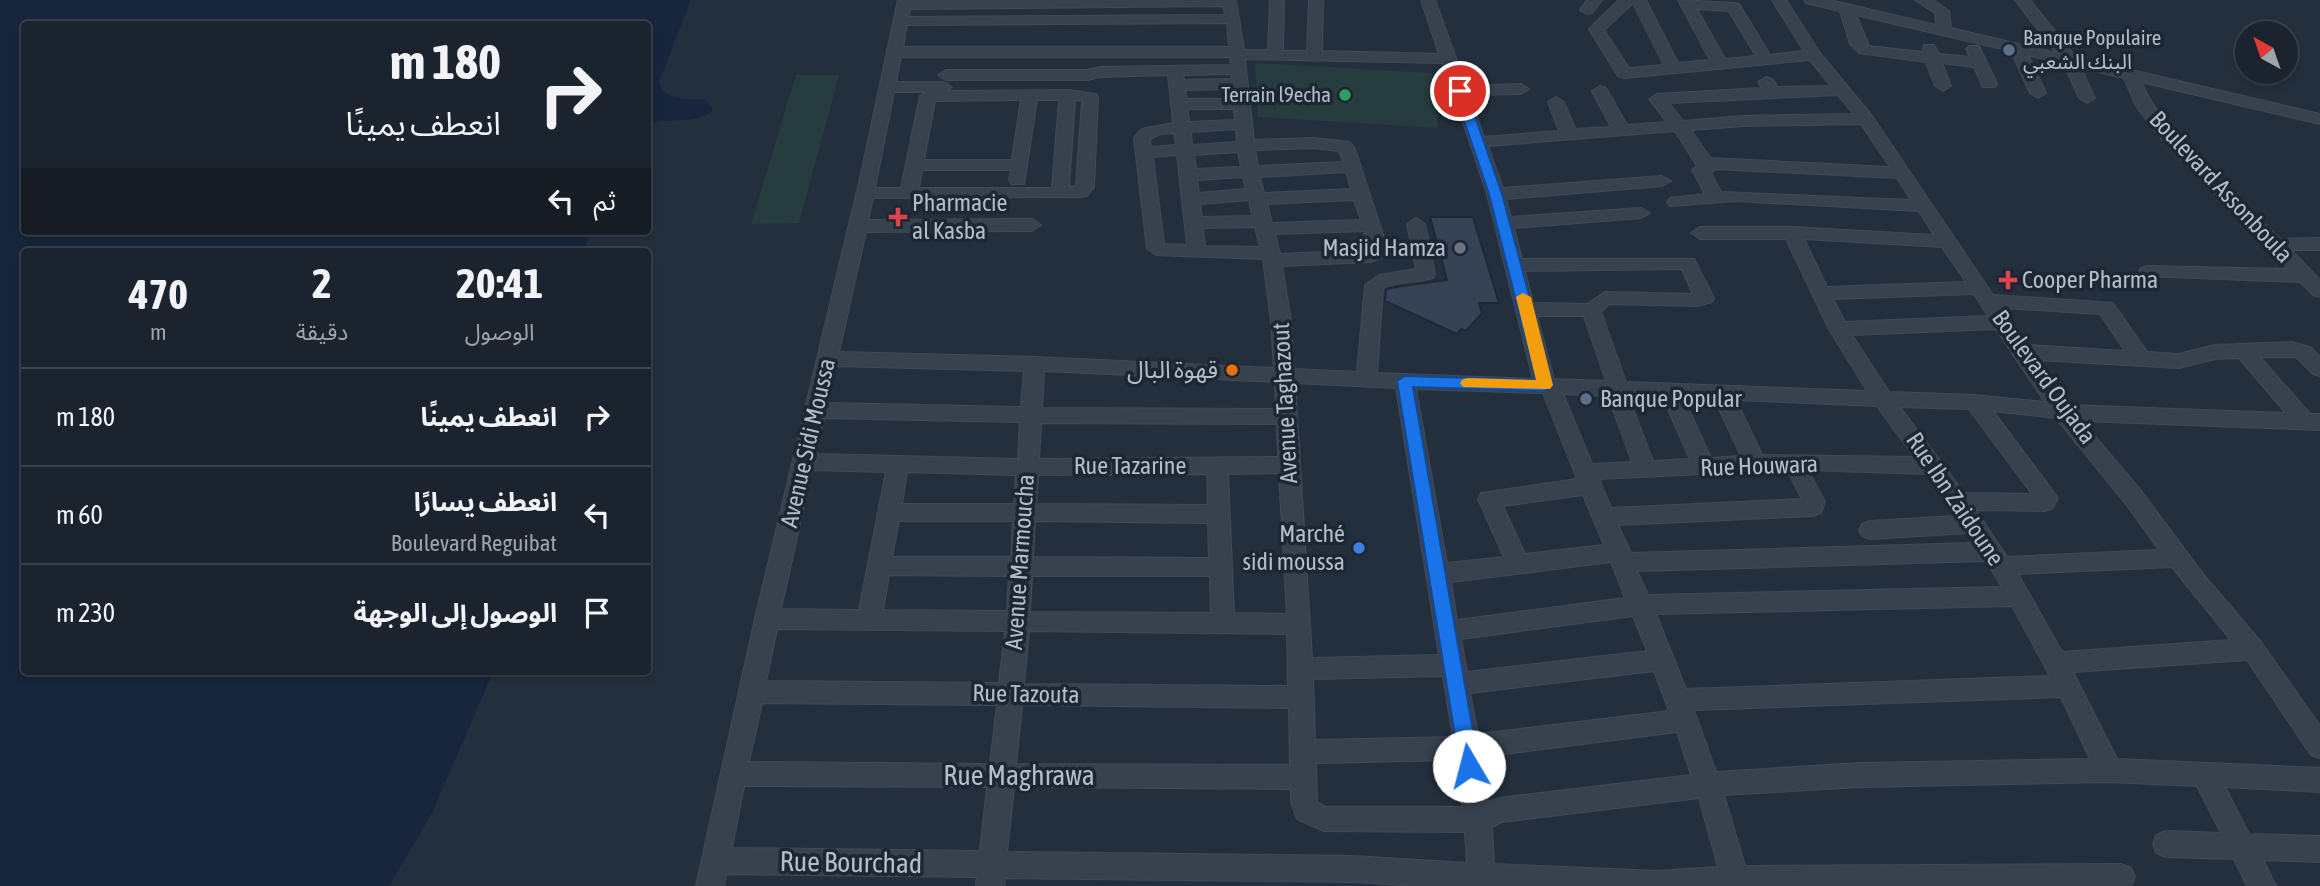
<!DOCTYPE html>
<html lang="ar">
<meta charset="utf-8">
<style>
:root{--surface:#1b232e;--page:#282f3a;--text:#f1f3f6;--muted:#a0a4aa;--line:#39404a}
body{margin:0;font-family:"Asap Condensed","Noto Sans Arabic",sans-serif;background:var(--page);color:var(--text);direction:rtl;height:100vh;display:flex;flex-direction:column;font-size:26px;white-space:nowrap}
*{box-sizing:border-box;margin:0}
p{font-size:23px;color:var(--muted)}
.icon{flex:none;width:38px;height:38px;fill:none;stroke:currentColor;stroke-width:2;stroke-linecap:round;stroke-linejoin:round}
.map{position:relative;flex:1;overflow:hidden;direction:ltr}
.panel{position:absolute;left:21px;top:248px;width:630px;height:427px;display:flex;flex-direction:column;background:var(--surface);border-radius:7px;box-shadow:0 4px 10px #0003,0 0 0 2px var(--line);direction:rtl}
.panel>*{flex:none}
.banner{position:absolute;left:21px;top:21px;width:630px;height:214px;border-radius:7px;box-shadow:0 4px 10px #0003,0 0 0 2px var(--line);direction:rtl;background:#1b232e;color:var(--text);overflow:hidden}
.needle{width:46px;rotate:320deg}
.controls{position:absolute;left:2235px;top:21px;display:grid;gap:14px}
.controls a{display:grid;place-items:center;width:63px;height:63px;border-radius:50%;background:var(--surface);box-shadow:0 4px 10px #0003,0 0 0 2px var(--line);font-size:35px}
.pin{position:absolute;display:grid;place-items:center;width:60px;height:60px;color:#fff;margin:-30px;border:4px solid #fff;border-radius:50%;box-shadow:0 2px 7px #0007}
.me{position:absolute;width:77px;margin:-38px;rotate:352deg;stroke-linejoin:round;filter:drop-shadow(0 0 5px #0008)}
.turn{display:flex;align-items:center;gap:24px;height:147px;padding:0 35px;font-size:32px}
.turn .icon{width:91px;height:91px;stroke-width:2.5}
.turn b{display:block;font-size:49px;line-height:60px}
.then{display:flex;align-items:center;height:66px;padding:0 35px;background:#0003;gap:14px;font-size:26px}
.eta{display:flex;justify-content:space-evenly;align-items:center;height:119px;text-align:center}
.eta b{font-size:42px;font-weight:700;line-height:49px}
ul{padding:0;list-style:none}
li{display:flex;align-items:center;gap:21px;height:98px;padding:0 35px;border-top:2px solid var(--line)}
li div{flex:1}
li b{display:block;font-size:26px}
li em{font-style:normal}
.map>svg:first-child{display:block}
.green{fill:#263c3f}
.water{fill:#17263c}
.building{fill:#364354;stroke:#1f2835;stroke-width:2}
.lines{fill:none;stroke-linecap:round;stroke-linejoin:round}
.minor-casing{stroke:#414a57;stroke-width:2}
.minor{fill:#38414e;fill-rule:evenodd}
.route{fill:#1a73e8;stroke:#114b97;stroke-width:2}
.slow{fill:#f59e0b}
.service-dot{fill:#5c6f8a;stroke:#1d2633;stroke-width:2.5}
.leisure-dot{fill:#2e9e5b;stroke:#1d2633;stroke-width:2.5}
.health-dot{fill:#e0444e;stroke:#1d2633;stroke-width:2.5}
.worship-dot{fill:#6b7280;stroke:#1d2633;stroke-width:2.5}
.food-dot{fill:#e8710a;stroke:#1d2633;stroke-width:2.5}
.shop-dot{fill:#3f7fe0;stroke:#1d2633;stroke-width:2.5}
.labels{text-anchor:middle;stroke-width:7;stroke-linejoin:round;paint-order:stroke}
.far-poi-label{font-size:21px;fill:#b4bcc9;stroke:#1d2633;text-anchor:start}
.street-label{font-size:24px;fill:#b4bcc9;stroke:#1d2633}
.poi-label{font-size:24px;fill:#b4bcc9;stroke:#1d2633;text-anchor:start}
.near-street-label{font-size:28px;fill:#b4bcc9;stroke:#1d2633}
</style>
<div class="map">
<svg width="2320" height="886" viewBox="0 0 2320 886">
<rect width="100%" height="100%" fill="#242f3e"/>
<path class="green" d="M 1255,63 L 1432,73 L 1438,128 L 1258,117 Z
M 796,75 L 839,75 L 799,223 L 751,224 Z"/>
<path class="water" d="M 0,0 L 691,0 L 659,82 C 665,102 688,98 706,100 L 713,110 C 697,126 667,116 648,125 L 648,24 L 24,24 L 24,231 L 590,231 L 584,252 L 24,252 L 24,672 L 493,672 L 432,813 L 389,886 L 0,886 Z"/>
<path class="building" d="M 1430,217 L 1473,217 L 1499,303 L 1479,303 L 1482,313 L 1466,331 L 1461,329 L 1457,334 L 1385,301 L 1386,290 L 1390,288 L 1447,280 Z"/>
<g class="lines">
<g class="minor-casing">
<path id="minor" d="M 898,0 L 1236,0 L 1244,50 L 1268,50 L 1270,0 L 1284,0 L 1283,51 L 1307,51 L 1309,0 L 1323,0 L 1322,51 L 1439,54 L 1421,0 L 1435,0 L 1466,86 L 1521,84 L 1529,89 L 1521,94 L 1469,95 L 1484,137 L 1559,131 L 1548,102 L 1556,97 L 1564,102 L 1575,129 L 1611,127 L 1592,91 L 1600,86 L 1606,88 L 1627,125 L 1667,122 L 1649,99 L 1657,94 L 1762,88 L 1758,82 L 1766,77 L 1772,79 L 1778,87 L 1831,86 L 1810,60 L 1624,78 L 1618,76 L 1589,29 L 1619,0 L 1646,0 L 1678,63 L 1710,60 L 1678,0 L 1734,3 L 1739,4 L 1770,55 L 1804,51 L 1772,0 L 1786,0 L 1820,53 L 1872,116 L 1993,295 L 2113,303 L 2147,352 L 2179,354 L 2215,345 L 2292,342 L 2310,347 L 2320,357 L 2320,376 L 2313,374 L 2296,357 L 2260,357 L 2310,414 L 2320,414 L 2320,430 L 2082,421 L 2142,492 L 2203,574 L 2261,642 L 2320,726 L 2320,758 L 2311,755 L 2247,660 L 2073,672 L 2117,759 L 2320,768 L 2320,792 L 2225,787 L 2249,834 L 2320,836 L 2320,862 L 2263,860 L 2276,886 L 2247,886 L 2234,859 L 2166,857 L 2156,853 L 2153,844 L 2156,835 L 2166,831 L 2221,833 L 2197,786 L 2109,782 L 1860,787 L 1724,795 L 1745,866 L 2121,864 L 2131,868 L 2135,877 L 2131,886 L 1417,886 L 1353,882 L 1005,878 L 1004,886 L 976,886 L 977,877 L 726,874 L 724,886 L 696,886 L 755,619 L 861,174 ZM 1633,3 L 1664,65 L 1629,68 L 1604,30 ZM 1223,6 L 1225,15 L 909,17 L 910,9 ZM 1697,9 L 1729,11 L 1756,56 L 1725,59 ZM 1227,23 L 1229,47 L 903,47 L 907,25 ZM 901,57 L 1230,57 L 1231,65 L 1100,67 L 1088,70 L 946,70 L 938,75 L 946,80 L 1088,80 L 1100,77 L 1168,75 L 1173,123 L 1142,129 L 1134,138 L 1147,249 L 1156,255 L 1263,259 L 1271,321 L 1274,368 L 1034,357 L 839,352 L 866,232 L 1032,231 L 1041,225 L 1032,219 L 868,220 L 873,198 L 1081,197 L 1087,196 L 1094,187 L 1098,97 L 1096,94 L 1067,90 L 947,91 L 952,87 L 944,82 L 896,82 ZM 1245,59 L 1443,63 L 1487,194 L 1533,379 L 1377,373 L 1383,288 C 1398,281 1416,283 1433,278 L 1435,274 L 1425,224 L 1416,218 L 1407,224 L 1416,269 L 1379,275 L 1365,285 L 1357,372 L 1294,369 L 1291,321 L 1282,266 L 1370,262 L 1382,258 L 1387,247 L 1355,149 L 1350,142 L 1313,138 L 1254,140 ZM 1231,74 L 1232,79 L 1184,80 L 1183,75 ZM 1233,89 L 1234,99 L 1187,99 L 1185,90 ZM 894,92 L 926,92 L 920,96 L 901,188 L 875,188 ZM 1838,95 L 1854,114 L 1743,116 L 1683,121 L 1669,103 ZM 1021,100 L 1012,160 L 924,160 L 935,101 ZM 1037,100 L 1059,100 L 1052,188 L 919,188 L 922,170 L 1011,170 L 1009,180 L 1012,184 L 1024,184 ZM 1075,100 L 1082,101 L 1076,186 L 1069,187 ZM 1188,109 L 1234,109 L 1235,120 L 1189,122 ZM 1861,124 L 1890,167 L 1710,158 L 1691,130 L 1743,126 ZM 1236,129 L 1237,142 L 1192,145 L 1191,132 ZM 1675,131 L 1697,166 L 1692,170 L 1705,194 L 1670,198 L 1667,202 L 1670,206 L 1736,201 L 1919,211 L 1934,235 L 1792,227 L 1700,227 L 1691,233 L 1700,239 L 1786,239 L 1829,329 L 1867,391 L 1626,382 L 1601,312 L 1609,304 L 1698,306 L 1712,302 L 1714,298 L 1694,259 L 1522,259 L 1514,228 L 1641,218 L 1650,213 L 1641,208 L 1511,217 L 1506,199 L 1662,186 L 1671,181 L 1662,176 L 1503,188 L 1488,146 ZM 1174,133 L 1176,145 L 1151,147 L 1150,139 L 1160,134 ZM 1313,148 L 1339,151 L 1343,162 L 1258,166 L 1255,150 ZM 1238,152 L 1241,167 L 1196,169 L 1194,155 ZM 1177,155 L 1187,245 L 1164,244 L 1153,157 ZM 1716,169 L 1897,178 L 1911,200 L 1721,192 L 1711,173 ZM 1346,172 L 1351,189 L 1264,193 L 1260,177 ZM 1243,177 L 1246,189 L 1199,193 L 1197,180 ZM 1249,200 L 1252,216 L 1202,217 L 1200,204 ZM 1354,200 L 1361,220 L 1272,223 L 1267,204 ZM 1255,227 L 1260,247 L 1205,246 L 1203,228 ZM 1364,231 L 1368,250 L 1280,254 L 1275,234 ZM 1804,239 L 1942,247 L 1966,282 L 1827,287 ZM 1682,269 L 1693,294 L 1605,292 L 1587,304 L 1533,303 L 1525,271 ZM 1974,294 L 1988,316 L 1845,322 L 1833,299 ZM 2002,308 L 2100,314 L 2125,351 L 2028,345 ZM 1537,316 L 1584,316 L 1606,381 L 1554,379 ZM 1996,329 L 2045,402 L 1975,395 L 1889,392 L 1852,335 ZM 2239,358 L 2286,413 L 2068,405 L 2037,360 L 2179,368 L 2215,359 ZM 835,366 L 1024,371 L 1021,407 L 827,403 ZM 1044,371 L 1275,382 L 1276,409 L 1042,408 ZM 1295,383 L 1396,388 L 1439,655 L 1312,658 ZM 1416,389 L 1543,393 L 1577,479 L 1481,493 L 1478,499 L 1504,557 L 1447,563 ZM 1563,394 L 1608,396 L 1632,462 L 1592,464 ZM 1628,396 L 1663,398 L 1690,459 L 1653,461 ZM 1684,399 L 1715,400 L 1741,456 L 1711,458 ZM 1736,400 L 1877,406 L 1914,457 L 1762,455 ZM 1900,407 L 1969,409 L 2032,494 L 1964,493 ZM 1993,411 L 2056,418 L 2126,504 L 2159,550 L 2007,557 L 1976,510 L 2044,511 L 2052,509 L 2058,498 ZM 824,418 L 1020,422 L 1018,459 L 816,454 ZM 1041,423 L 1277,424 L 1278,457 L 1039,459 ZM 812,470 L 886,472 L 859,610 L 781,609 ZM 1787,470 L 1802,499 L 1611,508 L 1599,479 ZM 1808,470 L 1926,474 L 1956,516 L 1870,521 L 1862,524 L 1859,530 L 1862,536 L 1870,539 L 1968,533 L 1975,543 L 1631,553 L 1618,525 L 1813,516 L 1821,513 L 1825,502 ZM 907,472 L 1016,475 L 1014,504 L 902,504 ZM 1279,473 L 1287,614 L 1234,613 L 1228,474 ZM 1207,474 L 1208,505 L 1036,504 L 1038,475 ZM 1583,495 L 1604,545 L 1525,554 L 1503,506 ZM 899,521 L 1013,521 L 1011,557 L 892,557 ZM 1035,521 L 1208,523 L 1209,558 L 1033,557 ZM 1986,561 L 2002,587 L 1648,595 L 1637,571 ZM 1611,562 L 1625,598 L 1457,620 L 1451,582 ZM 2172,567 L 2231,640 L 2062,652 L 2018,574 ZM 889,575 L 1009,576 L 1007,611 L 883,610 ZM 1032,576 L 1210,576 L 1211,613 L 1030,612 ZM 2012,606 L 2050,676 L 1686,689 L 1656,614 ZM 1633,616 L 1647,651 L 1467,672 L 1461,639 ZM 777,629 L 1005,631 L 999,683 L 766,681 ZM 1029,631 L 1287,634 L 1288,686 L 1024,684 ZM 1654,671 L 1669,711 L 1478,734 L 1470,693 ZM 1443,676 L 1453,737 L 1315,740 L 1313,679 ZM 2061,697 L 2090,759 L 1860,763 L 1716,772 L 1694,710 ZM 762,703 L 997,705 L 990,764 L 749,762 ZM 1022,705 L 1289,708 L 1290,765 L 1016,764 ZM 1677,732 L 1691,775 L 1500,798 L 1488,802 L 1481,757 ZM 1456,760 L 1463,807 L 1326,807 L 1317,802 L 1316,763 ZM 744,786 L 987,787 L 980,851 L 732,848 ZM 1014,787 L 1291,789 L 1291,802 L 1297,819 L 1324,831 L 1465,832 L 1467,863 L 1353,856 L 1007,852 ZM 1699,798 L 1718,867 L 1656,871 L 1494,864 L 1492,827 L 1502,822 Z
M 1587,0 L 1602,0 L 1592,13 L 1587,14 L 1580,10 Z
M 1804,0 L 1830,0 L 1936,25 L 1935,13 L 1915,0 L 1933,0 L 1949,11 L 1951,28 L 2056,53 L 2015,0 L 2030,0 L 2076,57 L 2320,114 L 2320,124 L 2141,82 C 2166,138 2235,195 2280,239 L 2320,238 L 2320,250 L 2291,250 L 2320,280 L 2320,297 L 2313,295 L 2300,282 L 2141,276 L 2139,272 L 2141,268 L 2148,266 L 2288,269 L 2156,133 L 2136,106 L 2124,78 L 2081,68 L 2095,98 L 2087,103 L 2079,98 L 2064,64 L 2028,55 L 2046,93 L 2038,98 L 2030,93 L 2011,51 L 1856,15 L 1869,46 L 1923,52 L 1924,45 L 1934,45 L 1939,54 L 1970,57 L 1966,49 L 1969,46 L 1979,46 L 1997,84 L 1995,87 L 1983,87 L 1974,67 L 1942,63 L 1951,86 L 1943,91 L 1935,86 L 1926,62 L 1859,53 L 1850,44 L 1840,11 L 1806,3 Z"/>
</g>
<use href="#minor" class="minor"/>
</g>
<path class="route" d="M 1460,88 L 1466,91 L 1502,194 L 1553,385 L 1545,391 L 1413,387 L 1479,766 L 1476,773 L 1469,775 L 1462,773 L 1460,766 L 1397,381 L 1405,376 L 1536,380 L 1489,194 L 1454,91 Z"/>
<path class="slow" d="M 1523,293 L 1531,297 L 1553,385 L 1550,389 L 1463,387 L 1460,383 L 1463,379 L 1468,378 L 1536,380 L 1516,297 Z"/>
<g class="service-dot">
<circle cx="2009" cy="50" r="7"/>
<circle cx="1586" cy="399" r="7"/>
</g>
<circle class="leisure-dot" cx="1345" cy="95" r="7"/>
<g class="health-dot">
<path d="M894.5 206.5h7v7h7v7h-7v7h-7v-7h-7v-7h7z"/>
<path d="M2004.5 269.5h7v7h7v7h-7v7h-7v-7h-7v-7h7z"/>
</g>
<circle class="worship-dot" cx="1460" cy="248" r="7"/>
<circle class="food-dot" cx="1232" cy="370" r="7"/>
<circle class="shop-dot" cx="1359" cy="548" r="7"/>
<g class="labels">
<g class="far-poi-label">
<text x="2023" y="45">Banque Populaire<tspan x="2023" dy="24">البنك الشعبي</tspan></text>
<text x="1331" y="102" text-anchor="end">Terrain l9echa</text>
</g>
<g class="street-label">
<text transform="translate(2221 187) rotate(47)" y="8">Boulevard Assonboula</text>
<text transform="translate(2044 377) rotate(54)" y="8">Boulevard Oujada</text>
<text transform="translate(1285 403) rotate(-93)" y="8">Avenue Taghazout</text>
<text transform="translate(808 443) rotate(-77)" y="8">Avenue Sidi Moussa</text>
<text x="1130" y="474">Rue Tazarine</text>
<text transform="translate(1759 466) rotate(-2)" y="8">Rue Houwara</text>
<text transform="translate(1955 499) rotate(56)" y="8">Rue Ibn Zaidoune</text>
<text transform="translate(1020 562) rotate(-86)" y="8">Avenue Marmoucha</text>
<text transform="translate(1026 694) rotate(1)" y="8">Rue Tazouta</text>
</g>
<g class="poi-label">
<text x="912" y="211">Pharmacie<tspan x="912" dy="28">al Kasba</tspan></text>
<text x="1446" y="256" text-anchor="end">Masjid Hamza</text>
<text x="2022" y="288">Cooper Pharma</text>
<text x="1218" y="378" text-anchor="end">قهوة البال</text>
<text x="1600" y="407">Banque Popular</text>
<text x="1345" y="542" text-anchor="end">Marché<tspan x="1345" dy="28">sidi moussa</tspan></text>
</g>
<g class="near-street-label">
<text x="1019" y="785">Rue Maghrawa</text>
<text transform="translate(851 862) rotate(1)" y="10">Rue Bourchad</text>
</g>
</g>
</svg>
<div class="controls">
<a><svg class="needle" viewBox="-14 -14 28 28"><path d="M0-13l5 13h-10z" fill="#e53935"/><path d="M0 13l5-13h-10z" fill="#a0a4aa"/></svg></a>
</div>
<div class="pin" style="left:1460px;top:91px;background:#d93025"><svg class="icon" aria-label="arrive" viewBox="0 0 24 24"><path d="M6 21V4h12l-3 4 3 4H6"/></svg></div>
<svg class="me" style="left:1469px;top:766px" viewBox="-20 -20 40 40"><circle r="19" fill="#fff"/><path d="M0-13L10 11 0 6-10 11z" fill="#1a73e8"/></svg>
<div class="banner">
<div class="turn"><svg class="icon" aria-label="right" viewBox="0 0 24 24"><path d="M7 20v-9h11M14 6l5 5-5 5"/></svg><div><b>180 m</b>انعطف يمينًا</div></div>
<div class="then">ثم<svg class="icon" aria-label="left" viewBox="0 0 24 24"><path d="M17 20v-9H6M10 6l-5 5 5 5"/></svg></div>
</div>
<section class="panel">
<div class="eta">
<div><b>20:41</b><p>الوصول</p></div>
<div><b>2</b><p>دقيقة</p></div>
<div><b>470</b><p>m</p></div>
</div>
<ul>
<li><svg class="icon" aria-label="right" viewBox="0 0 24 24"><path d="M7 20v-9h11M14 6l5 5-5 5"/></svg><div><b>انعطف يمينًا</b></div><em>180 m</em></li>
<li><svg class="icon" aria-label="left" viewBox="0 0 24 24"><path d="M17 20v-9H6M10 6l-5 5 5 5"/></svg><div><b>انعطف يسارًا</b><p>Boulevard Reguibat</p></div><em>60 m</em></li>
<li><svg class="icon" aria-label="arrive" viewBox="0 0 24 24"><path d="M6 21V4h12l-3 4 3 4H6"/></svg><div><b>الوصول إلى الوجهة</b></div><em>230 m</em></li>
</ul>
</section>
</div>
